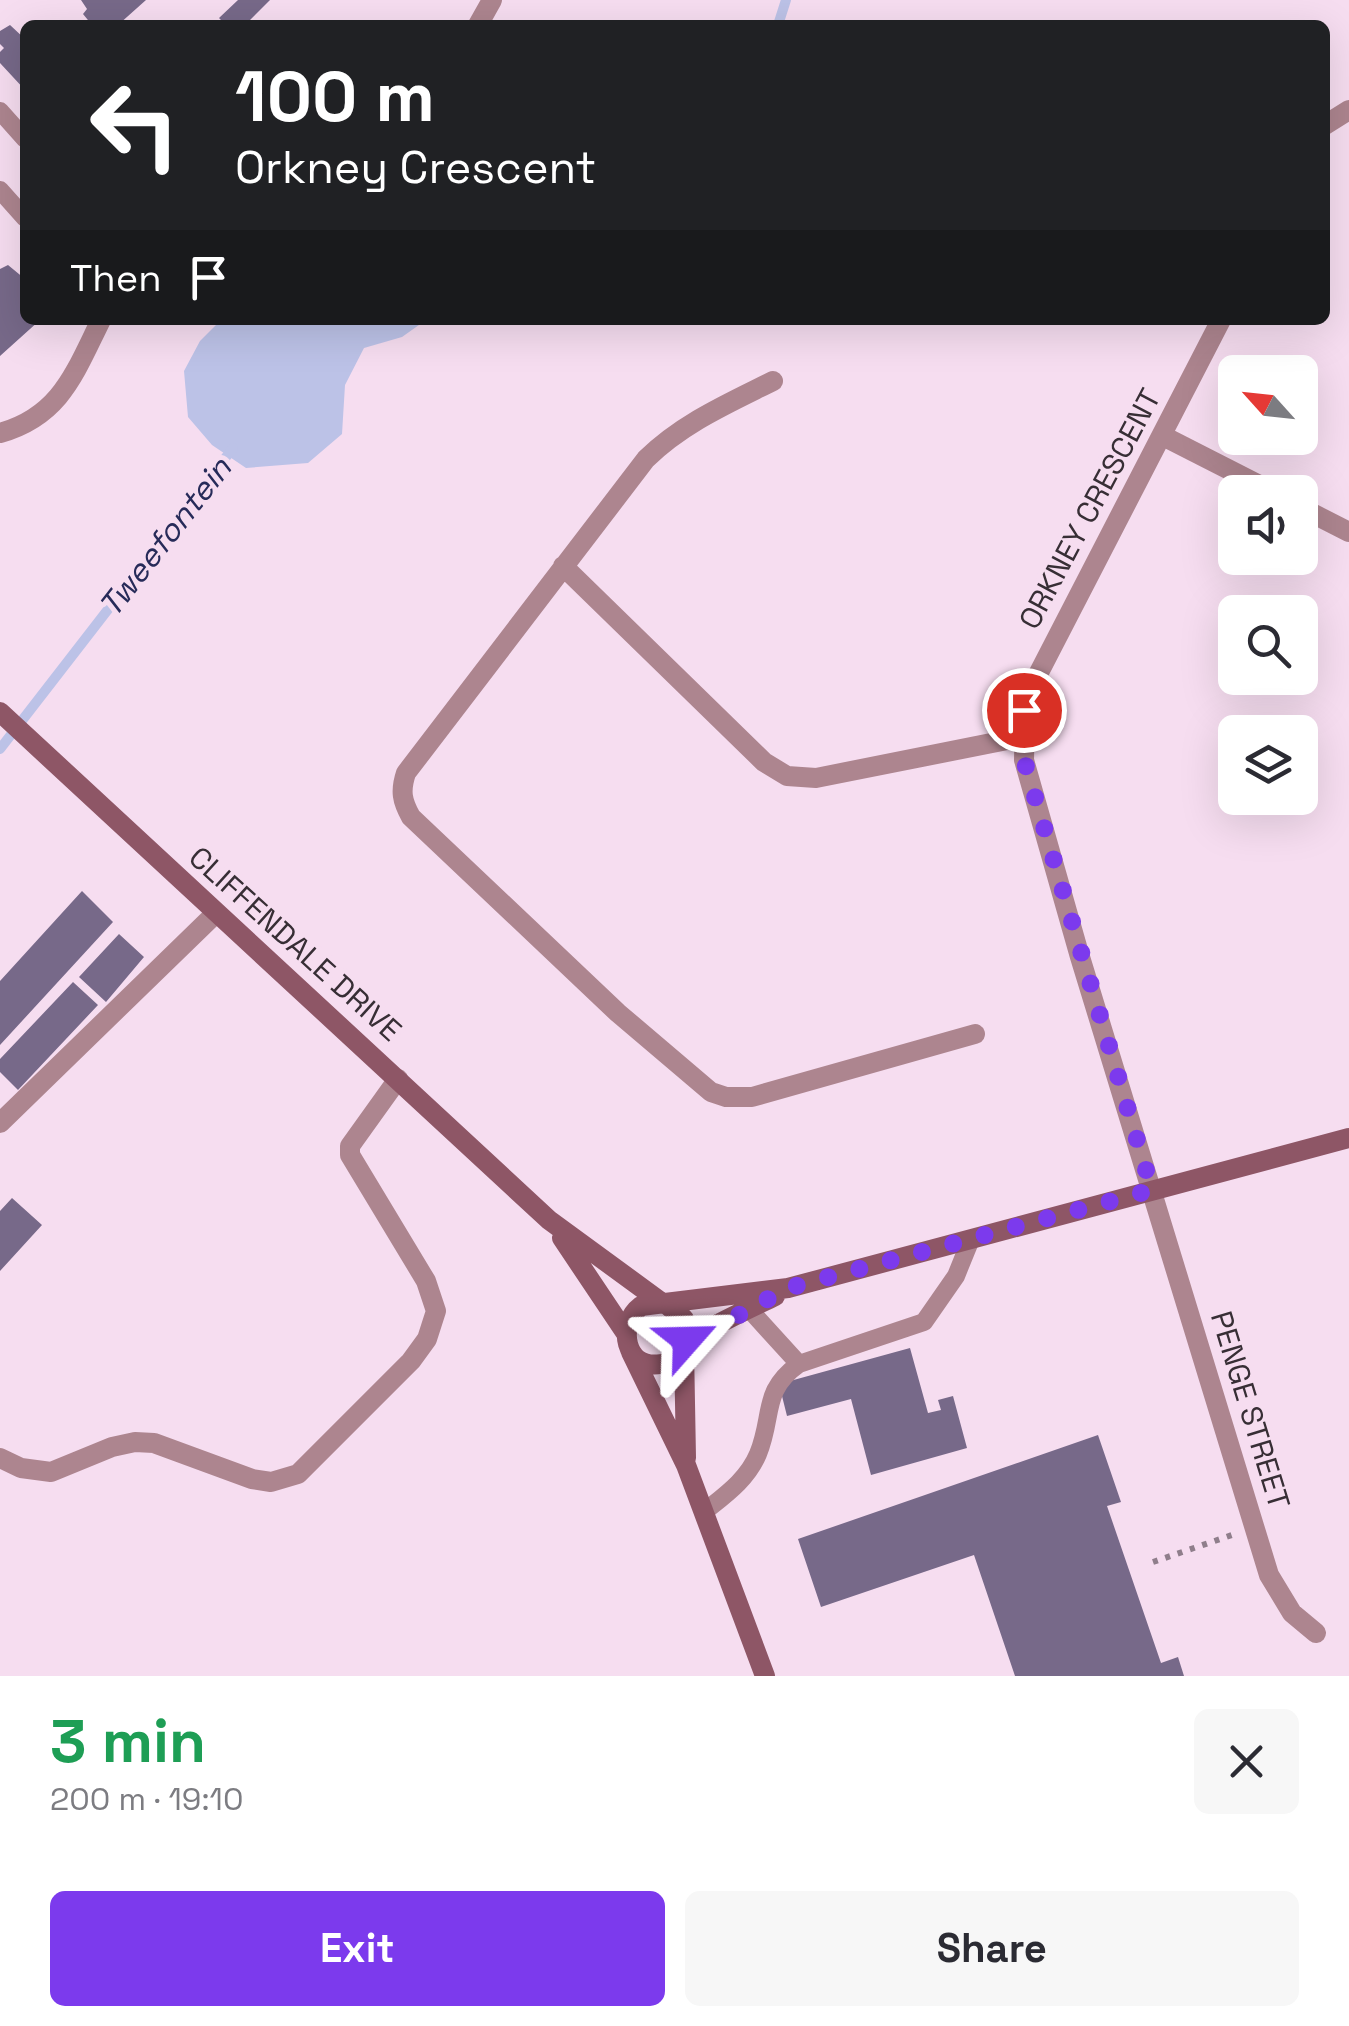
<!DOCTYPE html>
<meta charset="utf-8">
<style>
:root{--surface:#fff;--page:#f7f7f7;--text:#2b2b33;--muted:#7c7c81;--accent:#7c3aed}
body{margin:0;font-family:"Space Grotesk",sans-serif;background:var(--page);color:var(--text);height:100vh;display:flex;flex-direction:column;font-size:38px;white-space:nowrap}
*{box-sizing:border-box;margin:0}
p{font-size:32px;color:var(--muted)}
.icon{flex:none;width:55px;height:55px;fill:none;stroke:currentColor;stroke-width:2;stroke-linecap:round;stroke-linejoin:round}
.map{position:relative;height:1676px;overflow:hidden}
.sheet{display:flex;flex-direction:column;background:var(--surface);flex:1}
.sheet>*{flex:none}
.guide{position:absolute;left:20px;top:20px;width:1310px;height:305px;border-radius:15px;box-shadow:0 10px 40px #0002;background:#202124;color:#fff;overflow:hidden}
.needle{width:65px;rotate:297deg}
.fabs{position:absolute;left:1218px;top:355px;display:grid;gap:20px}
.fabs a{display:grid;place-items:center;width:100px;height:100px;border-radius:15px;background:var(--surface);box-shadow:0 10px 40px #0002;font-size:50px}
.pin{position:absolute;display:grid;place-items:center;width:85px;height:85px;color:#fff;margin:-42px;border:5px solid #fff;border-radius:50%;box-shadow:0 2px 10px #0007}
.me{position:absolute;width:110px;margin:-55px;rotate:65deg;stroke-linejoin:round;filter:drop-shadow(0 0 8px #0008)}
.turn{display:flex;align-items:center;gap:35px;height:210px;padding:0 50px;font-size:45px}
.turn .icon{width:130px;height:130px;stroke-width:2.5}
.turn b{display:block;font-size:70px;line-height:85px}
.then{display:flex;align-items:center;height:95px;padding:0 50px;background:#0003;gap:20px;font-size:38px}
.round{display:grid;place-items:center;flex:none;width:105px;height:105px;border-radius:15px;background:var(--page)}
.head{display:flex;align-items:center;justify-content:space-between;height:170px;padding:0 50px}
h1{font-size:60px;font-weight:700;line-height:75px;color:#1e9e55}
.cta{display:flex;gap:20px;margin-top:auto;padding:20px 50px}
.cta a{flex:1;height:115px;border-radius:15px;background:var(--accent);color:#fff;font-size:40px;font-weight:700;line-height:115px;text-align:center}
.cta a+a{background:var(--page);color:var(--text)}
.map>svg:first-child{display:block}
.water{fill:#bcc2e7}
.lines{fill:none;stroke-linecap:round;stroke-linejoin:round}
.stream{stroke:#bcc2e7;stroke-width:10}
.building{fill:#776989}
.path{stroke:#8f7e8b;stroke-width:6;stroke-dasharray:5 8;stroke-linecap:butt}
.lane{stroke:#ad858f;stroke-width:18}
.street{stroke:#ad858f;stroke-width:20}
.secondary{stroke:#8e5666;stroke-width:20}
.route{stroke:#7c3aed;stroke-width:18;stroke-dasharray:0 32.4}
.labels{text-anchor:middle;stroke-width:10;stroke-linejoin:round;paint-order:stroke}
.street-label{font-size:30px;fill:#372e35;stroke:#f6ddf0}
.water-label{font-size:32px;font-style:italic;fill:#272b59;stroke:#f6ddf0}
</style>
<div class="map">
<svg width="1349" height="1676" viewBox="0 0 1349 1676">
<rect width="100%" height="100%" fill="#f6ddf0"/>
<path class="water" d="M 221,320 L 426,320 L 402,337 L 364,348 L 345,385 L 342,434 L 308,463 L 246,468 L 212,445 L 188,417 L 184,371 L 200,341 Z"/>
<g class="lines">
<path class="stream" d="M 778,25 L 786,0
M 0,749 L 233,448"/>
</g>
<path class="building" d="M 81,0 L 146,0 L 118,25 L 92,25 L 83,14 L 87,9 Z
M 238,0 L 270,0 L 245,25 L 226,25 L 219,18 Z
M 10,25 L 25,39 L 25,90 L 0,63 L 0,52 L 4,48 L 0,44 L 0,31 Z
M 8,265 L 25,279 L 25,320 L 40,320 L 0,356 L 0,269 Z
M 82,891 L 113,922 L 0,1045 L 0,981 Z
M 119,934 L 144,957 L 106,1002 L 79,977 Z
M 73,982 L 98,1005 L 18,1090 L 0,1072 L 0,1059 Z
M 12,1198 L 42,1225 L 0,1271 L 0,1211 Z
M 910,1348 L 928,1413 L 941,1410 L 938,1400 L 953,1396 L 967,1448 L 871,1475 L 851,1399 L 787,1416 L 779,1384 Z
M 1098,1435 L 1121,1502 L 1107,1506 L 1161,1663 L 1178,1657 L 1184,1676 L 1015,1676 L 974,1555 L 821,1607 L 798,1539 Z"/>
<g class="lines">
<path class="path" d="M 1153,1562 L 1232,1535"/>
<path class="lane" d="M 0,111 L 25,139
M 0,190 L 25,218
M 749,1309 L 799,1364
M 704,1512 C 725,1495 747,1480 758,1454 C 774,1415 761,1391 799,1364 L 924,1322 L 956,1276 L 971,1239"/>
<path class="street" d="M 478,25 L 492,0
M 1325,125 L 1349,110
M 1221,320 L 1031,688 L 1025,710 L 1024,760 L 1080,957 L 1269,1575 L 1292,1613 L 1316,1633
M 773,381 C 727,404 683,423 646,459 L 406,773 C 400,791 402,801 411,817 L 618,1013 L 711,1092 L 726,1097 L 752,1097 L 975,1034
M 0,433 C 61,416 75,372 101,320
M 1163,436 L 1273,492
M 1300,507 L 1349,532
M 563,566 L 764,762 L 787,776 L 816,778 L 1022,737
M 0,1123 L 216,913
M 0,1458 L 21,1468 L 51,1472 L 112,1447 L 135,1442 L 154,1443 L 252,1479 L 271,1482 L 298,1474 L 411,1361 L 427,1339 L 436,1311 L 426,1281 L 350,1155 L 350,1146 L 398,1079"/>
<path class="secondary" d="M 0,712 L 549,1220 L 661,1302
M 562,1238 L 625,1332
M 665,1303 L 788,1288 L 1349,1138
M 686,1344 L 684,1319 L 665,1303 L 641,1306 C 616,1325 625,1370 661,1364 C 674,1362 677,1354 685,1345 C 697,1332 755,1306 775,1296
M 684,1348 L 686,1458
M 631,1352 L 686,1465 L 765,1676"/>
</g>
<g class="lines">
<path class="route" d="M 687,1340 L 686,1344 L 788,1288 L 1152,1190 L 1024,760 L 1024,710"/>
</g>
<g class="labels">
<g class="street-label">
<text transform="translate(1090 509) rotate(-62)" y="10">ORKNEY CRESCENT</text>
<text transform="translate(295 944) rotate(42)" y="10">CLIFFENDALE DRIVE</text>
<text transform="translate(1250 1410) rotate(73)" y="10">PENGE STREET</text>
</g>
<g class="water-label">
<text transform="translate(165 537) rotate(-52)" y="11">Tweefontein</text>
</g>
</g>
</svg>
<div class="fabs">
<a><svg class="needle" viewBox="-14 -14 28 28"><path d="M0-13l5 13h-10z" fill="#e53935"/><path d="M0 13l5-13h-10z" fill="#7c7c81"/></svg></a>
<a><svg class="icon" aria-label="sound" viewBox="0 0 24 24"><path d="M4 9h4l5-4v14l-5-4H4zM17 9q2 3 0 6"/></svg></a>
<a><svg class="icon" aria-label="search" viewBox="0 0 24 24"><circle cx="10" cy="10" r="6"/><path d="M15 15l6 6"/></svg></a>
<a><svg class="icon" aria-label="layers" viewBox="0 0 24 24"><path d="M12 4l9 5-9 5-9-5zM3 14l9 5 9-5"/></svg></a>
</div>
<div class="pin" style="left:1024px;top:710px;background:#d93025"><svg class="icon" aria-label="arrive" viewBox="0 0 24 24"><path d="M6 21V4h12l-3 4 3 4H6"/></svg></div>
<svg class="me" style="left:687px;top:1340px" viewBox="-20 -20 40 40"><path d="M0-17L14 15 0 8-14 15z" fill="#7c3aed" stroke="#fff" stroke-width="4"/></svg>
<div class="guide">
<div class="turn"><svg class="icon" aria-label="left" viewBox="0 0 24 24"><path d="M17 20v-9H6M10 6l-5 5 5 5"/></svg><div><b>100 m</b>Orkney Crescent</div></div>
<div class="then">Then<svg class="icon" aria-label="arrive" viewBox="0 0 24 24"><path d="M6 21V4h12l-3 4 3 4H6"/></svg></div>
</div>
</div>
<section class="sheet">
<div class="head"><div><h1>3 min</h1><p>200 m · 19:10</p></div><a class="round"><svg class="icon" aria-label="close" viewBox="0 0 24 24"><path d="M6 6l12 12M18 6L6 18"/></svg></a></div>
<div class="cta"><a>Exit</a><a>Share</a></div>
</section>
